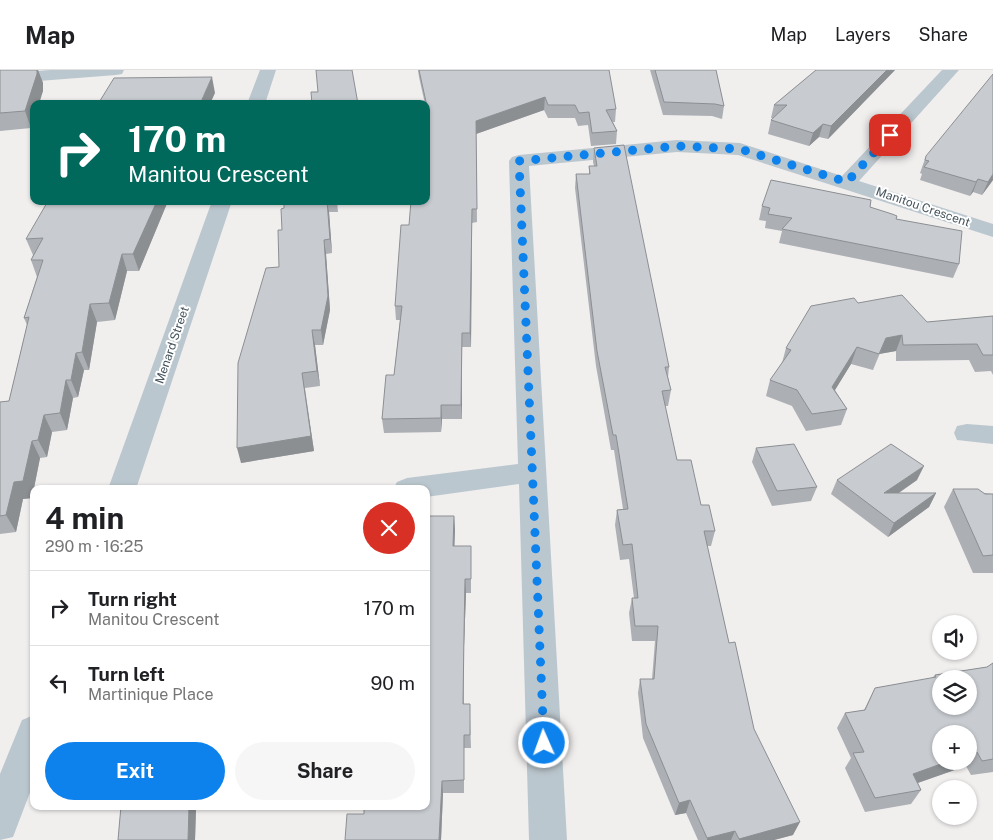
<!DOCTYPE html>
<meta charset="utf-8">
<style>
:root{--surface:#fff;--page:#f6f6f6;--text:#202124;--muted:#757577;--line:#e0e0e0;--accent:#0d82ec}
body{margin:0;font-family:"Public Sans",sans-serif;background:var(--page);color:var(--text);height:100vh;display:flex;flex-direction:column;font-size:19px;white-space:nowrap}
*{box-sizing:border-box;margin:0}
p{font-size:16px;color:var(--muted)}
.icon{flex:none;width:28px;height:28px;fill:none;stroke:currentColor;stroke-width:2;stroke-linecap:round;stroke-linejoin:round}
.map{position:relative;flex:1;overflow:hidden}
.sheet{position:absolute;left:30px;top:415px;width:400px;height:325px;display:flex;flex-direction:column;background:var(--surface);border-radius:10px;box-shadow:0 1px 4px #0004}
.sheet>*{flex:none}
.hud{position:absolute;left:30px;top:30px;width:400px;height:105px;border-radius:10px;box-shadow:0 1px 4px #0004;background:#00695c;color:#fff;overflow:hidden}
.tools{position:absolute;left:932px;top:545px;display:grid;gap:10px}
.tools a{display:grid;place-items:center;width:45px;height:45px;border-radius:50%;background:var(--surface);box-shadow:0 1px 4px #0004;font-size:25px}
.pin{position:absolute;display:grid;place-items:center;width:42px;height:42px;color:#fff;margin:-21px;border-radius:10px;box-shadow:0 2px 8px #0006}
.me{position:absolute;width:55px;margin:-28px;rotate:358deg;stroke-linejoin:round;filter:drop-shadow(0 0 4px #0008)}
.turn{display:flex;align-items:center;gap:18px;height:105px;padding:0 15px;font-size:22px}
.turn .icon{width:65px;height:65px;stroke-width:2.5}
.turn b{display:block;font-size:35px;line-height:42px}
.round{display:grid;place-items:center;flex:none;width:52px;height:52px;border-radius:26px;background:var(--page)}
.head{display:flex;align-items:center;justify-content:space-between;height:85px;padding:0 15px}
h1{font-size:30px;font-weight:700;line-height:38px}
.action{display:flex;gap:10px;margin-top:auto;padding:10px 15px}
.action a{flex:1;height:58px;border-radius:30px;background:var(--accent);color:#fff;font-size:20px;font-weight:700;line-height:58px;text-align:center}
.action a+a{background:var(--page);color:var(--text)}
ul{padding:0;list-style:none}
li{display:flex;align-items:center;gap:15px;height:75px;padding:0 15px;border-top:1px solid var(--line)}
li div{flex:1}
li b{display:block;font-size:19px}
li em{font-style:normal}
header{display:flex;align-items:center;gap:30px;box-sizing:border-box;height:70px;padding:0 25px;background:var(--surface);border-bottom:1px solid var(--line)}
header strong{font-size:24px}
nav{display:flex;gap:28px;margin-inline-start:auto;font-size:18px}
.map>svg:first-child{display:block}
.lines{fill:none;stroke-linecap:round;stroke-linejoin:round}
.minor{fill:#bbc7ce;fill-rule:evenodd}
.wall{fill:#acafb4}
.shaded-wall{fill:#8c8f92}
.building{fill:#c8ccd1;stroke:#8c8f92;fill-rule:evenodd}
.route{stroke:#0d82ec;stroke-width:9;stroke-dasharray:0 16.2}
.labels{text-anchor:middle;stroke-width:4;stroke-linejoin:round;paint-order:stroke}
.street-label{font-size:12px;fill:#45545d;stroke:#fff}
</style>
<header>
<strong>Map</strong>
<nav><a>Map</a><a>Layers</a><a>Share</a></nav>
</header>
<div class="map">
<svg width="993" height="770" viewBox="0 0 993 770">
<rect width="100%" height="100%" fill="#f1eeee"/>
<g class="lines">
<path class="minor" d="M 50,0 L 124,0 L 122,4 L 116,5 L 0,14 L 0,4 Z
M 260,0 L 276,0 L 265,34 L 247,34 Z
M 942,0 L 959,0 L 859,111 L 993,154 L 993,167 L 738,85 L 677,82 L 529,96 L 567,770 L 529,770 L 519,414 L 426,427 L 426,419 L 393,419 L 397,412 L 407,408 L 518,394 L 509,91 L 512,87 L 519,85 L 677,70 L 740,73 L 842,106 Z
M 212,131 L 232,131 L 136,419 L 108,419 Z
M 967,354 L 993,356 L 993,374 L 957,370 L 954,363 L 957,356 Z
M 34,645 L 34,712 L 13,767 L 0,770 L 0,704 L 22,650 Z"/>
</g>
<path class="wall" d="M 0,0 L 38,0 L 43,13 L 43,21 L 34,34 L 34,50 L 31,58 L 0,61 Z
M 418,0 L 616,39 L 615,52 L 613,52 L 617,61 L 616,74 L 591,76 L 588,55 L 578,56 L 575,48 L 548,48 L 544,40 L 476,64 L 477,152 L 472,153 L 471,277 L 462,277 L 462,349 L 442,349 L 441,362 L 384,363 L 382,349 L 394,305 L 400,250 L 396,250 L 395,236 L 409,155 L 426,131 L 426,34 L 425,34 L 419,7 Z
M 650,0 L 716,0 L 724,36 L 722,49 L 712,46 L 663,45 Z
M 816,0 L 895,0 L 828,69 L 819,67 L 809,76 L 768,64 L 771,50 L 773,48 L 771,48 L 774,35 Z
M 594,78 L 669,297 L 668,307 L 671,320 L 668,336 L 665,336 L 677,390 L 715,461 L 711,476 L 707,476 L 729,573 L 754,659 L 793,765 L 774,770 L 698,770 L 686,743 L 675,745 L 643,668 L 638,623 L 640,609 L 652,609 L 655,571 L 632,571 L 629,543 L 632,528 L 634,528 L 629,489 L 620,490 L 615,455 L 617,440 L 623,439 L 614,380 L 611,380 L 596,296 L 575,118 L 576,104 L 589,104 L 589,96 L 594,96 L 593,92 Z
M 926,86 L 993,110 L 982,125 L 973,122 L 970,126 L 920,110 L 922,104 L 920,103 Z
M 168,131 L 139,201 L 127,201 L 115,250 L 97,252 L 89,300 L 84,300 L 78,327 L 73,328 L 67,360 L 52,362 L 47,387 L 40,388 L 32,428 L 23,429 L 16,462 L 0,464 L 0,332 L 9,331 L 27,255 L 24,248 L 37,207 L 31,190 L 33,185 L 26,169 Z
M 284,131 L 337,131 L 338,142 L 329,142 L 332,183 L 326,184 L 330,240 L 323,275 L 315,275 L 320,316 L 305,318 L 314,381 L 241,393 L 279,197 L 284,138 Z
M 762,136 L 870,137 L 896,149 L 959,194 L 953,208 L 779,173 L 782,161 L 765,158 L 766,151 L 759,150 Z
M 858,233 L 927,252 L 993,246 L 993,305 L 991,301 L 975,302 L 969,290 L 896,291 L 896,281 L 879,284 L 873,300 L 851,294 L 835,320 L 847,339 L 841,355 L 806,361 L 792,336 L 766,326 L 770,310 L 782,293 L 786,278 Z
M 756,378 L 817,417 L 811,431 L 772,436 L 752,392 Z
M 837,410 L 917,410 L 899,423 L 936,423 L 929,437 L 888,467 L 831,424 Z
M 953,419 L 993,424 L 993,503 L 973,503 L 944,437 Z
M 454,446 L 455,460 L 454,476 L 471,490 L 471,523 L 466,523 L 464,576 L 464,634 L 470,647 L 471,678 L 464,678 L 464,723 L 443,723 L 441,770 L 345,770 L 364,744 Z
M 993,593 L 993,702 L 971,705 L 966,696 L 918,713 L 921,720 L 911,734 L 865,742 L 845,698 L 851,688 L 837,658 L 845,643 L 864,640 L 875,618 L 932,608 L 935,605 L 987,597 Z
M 121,736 L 208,736 L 196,739 L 195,770 L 118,770 Z"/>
<path class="shaded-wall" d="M 37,0 L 38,0 L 43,13 L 43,21 L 39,34 L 34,34 L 34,50 L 31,58 L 25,41 Z
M 887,0 L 895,0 L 828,69 L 831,56 Z
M 212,7 L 215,23 L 210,34 L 200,34 Z
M 545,27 L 544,40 L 476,64 L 477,152 L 476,51 Z
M 823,54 L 819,67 L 809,76 L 813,63 Z
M 993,104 L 993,110 L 982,125 L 988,112 Z
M 978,109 L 973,122 L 970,126 L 976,112 Z
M 157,131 L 168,131 L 139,201 L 133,184 Z
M 327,131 L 329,142 L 332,183 L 330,169 Z
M 472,139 L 472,153 L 471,277 L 470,263 Z
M 324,170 L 326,184 L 330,240 L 323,275 L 321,260 Z
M 122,184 L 127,201 L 115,250 L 109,233 Z
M 90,234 L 97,252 L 89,300 L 82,282 Z
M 312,260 L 315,275 L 320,316 L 317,301 Z
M 462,263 L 462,349 L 461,335 Z
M 902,265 L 896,281 L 879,284 L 873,300 L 886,268 Z
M 857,277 L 851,294 L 827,333 L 832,317 Z
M 76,283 L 84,300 L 78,327 L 71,310 Z
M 302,303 L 314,381 L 241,393 L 237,378 Z
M 66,310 L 73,328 L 67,360 L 60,343 Z
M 441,335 L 442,349 L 441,362 Z
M 44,345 L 52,362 L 47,387 L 38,370 Z
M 32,371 L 40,388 L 32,428 L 23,429 L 16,462 L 6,445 L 14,412 Z
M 924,396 L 917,410 L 878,437 L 884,423 Z
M 936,423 L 929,437 L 888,467 L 894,453 Z
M 454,446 L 455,460 L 454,490 L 453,476 Z
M 465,509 L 466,523 L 464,576 L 464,647 L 464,563 Z
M 977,682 L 966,696 L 903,718 L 913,704 L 949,691 L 969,691 L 969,684 Z
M 442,711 L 443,723 L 441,770 L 439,770 Z
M 690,730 L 686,743 L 675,745 L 679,733 Z
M 189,736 L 195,736 L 196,739 L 195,770 L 188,770 Z
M 800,752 L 793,765 L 774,770 L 739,770 L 739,769 Z
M 735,761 L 731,770 L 707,770 L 707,768 Z"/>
<path class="building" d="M 0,0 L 37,0 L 37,4 L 25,41 L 0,43 Z
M 316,0 L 352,0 L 358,34 L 312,34 L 311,22 L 318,22 Z
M 419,0 L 609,0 L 616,39 L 606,40 L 617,61 L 592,63 L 589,42 L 579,43 L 575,35 L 548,35 L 545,27 L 476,51 L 477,139 L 472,139 L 470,263 L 462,263 L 461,335 L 441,335 L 441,348 L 382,349 L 386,305 L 394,305 L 402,236 L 395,236 L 401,155 L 409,155 L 411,131 L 426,131 L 426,42 L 428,41 Z
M 655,0 L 716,0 L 724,36 L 715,34 L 664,32 Z
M 816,0 L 887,0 L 831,56 L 823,54 L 813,63 L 771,50 L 787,35 L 774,35 Z
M 993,4 L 993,104 L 988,112 L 978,109 L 976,112 L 924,97 L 929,91 L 925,90 L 926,86 Z
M 212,7 L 200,34 L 98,34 L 114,8 Z
M 624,75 L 669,297 L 665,297 L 671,320 L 662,321 L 677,390 L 691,390 L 701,435 L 709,435 L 715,461 L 704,461 L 729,573 L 735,572 L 754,659 L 800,752 L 739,769 L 735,761 L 707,768 L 690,730 L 679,733 L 646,654 L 640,609 L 654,609 L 658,556 L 635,556 L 632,528 L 638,528 L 632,474 L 623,475 L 617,440 L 628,439 L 616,365 L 613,365 L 597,281 L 576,104 L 590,104 L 589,96 L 597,96 L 594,78 Z
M 771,110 L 871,130 L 870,137 L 892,144 L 897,146 L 896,149 L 962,161 L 959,194 L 782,159 L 792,148 L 768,144 L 770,138 L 762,136 Z
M 48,131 L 157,131 L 133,184 L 122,184 L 109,233 L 90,234 L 82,282 L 76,283 L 71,310 L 66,310 L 60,343 L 44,345 L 38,370 L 32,371 L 23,411 L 14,412 L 6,445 L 0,446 L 0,332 L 9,331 L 29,247 L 24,248 L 43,190 L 31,190 L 43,168 L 26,169 Z
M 284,131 L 327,131 L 330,169 L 324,170 L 328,226 L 321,260 L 312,260 L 317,301 L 302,303 L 311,366 L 237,378 L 238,293 L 266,198 L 279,197 L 278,160 L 282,160 L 281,139 L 284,138 Z
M 902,225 L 927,252 L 993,246 L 993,285 L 983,285 L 977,274 L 903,275 L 902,265 L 886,268 L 879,284 L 857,277 L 832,317 L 847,339 L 812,344 L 797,320 L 770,310 L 791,280 L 786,278 L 811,236 L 854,228 L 858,233 Z
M 794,374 L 817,417 L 777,421 L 756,378 Z
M 891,374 L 924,396 L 884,423 L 936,423 L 894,453 L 837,410 Z
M 953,419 L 978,419 L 985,424 L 993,424 L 993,485 L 983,486 Z
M 426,446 L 454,446 L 453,476 L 471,476 L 471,509 L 465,509 L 464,563 L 463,634 L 470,634 L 470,665 L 464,665 L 464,710 L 442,711 L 439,770 L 345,770 L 347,744 L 364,744 L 364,736 L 426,736 Z
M 993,593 L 993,689 L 982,691 L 977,682 L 969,684 L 969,664 L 941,664 L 941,691 L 949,691 L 913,704 L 921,720 L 875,728 L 853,683 L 864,682 L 845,643 L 865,640 L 875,618 L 936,607 L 935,605 L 987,597 ZM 941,609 L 969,609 L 969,636 L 941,636 Z
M 121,736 L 189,736 L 188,770 L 118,770 Z"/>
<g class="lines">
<path class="route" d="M 544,673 L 519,91 L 678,76 L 740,79 L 847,112 L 890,65"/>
</g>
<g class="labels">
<g class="street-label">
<text transform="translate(923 137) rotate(19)" y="4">Manitou Crescent</text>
<text transform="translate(172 275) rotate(-71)" y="4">Menard Street</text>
</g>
</g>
</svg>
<div class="tools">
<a><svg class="icon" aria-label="sound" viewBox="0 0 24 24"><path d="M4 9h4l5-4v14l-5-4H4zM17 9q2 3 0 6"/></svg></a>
<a><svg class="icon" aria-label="layers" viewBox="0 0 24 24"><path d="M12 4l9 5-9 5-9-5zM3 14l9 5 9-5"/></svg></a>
<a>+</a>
<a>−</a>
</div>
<div class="pin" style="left:890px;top:65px;background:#d93025"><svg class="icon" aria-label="arrive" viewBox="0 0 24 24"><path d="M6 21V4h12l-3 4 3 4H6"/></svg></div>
<svg class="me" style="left:544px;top:673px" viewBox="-20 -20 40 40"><circle r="17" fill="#0d82ec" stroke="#fff" stroke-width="3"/><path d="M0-11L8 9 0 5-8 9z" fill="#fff"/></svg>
<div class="hud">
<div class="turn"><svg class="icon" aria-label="right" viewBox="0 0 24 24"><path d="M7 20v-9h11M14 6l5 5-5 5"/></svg><div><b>170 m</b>Manitou Crescent</div></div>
</div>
<section class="sheet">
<div class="head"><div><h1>4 min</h1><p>290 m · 16:25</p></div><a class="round" style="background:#d93025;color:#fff"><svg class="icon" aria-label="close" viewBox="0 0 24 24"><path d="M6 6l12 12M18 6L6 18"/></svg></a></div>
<ul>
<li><svg class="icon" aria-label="right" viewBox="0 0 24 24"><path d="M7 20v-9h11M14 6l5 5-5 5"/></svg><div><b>Turn right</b><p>Manitou Crescent</p></div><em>170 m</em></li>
<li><svg class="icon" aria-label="left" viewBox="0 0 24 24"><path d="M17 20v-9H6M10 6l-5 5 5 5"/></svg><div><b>Turn left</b><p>Martinique Place</p></div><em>90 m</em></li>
</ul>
<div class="action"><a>Exit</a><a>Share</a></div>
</section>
</div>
